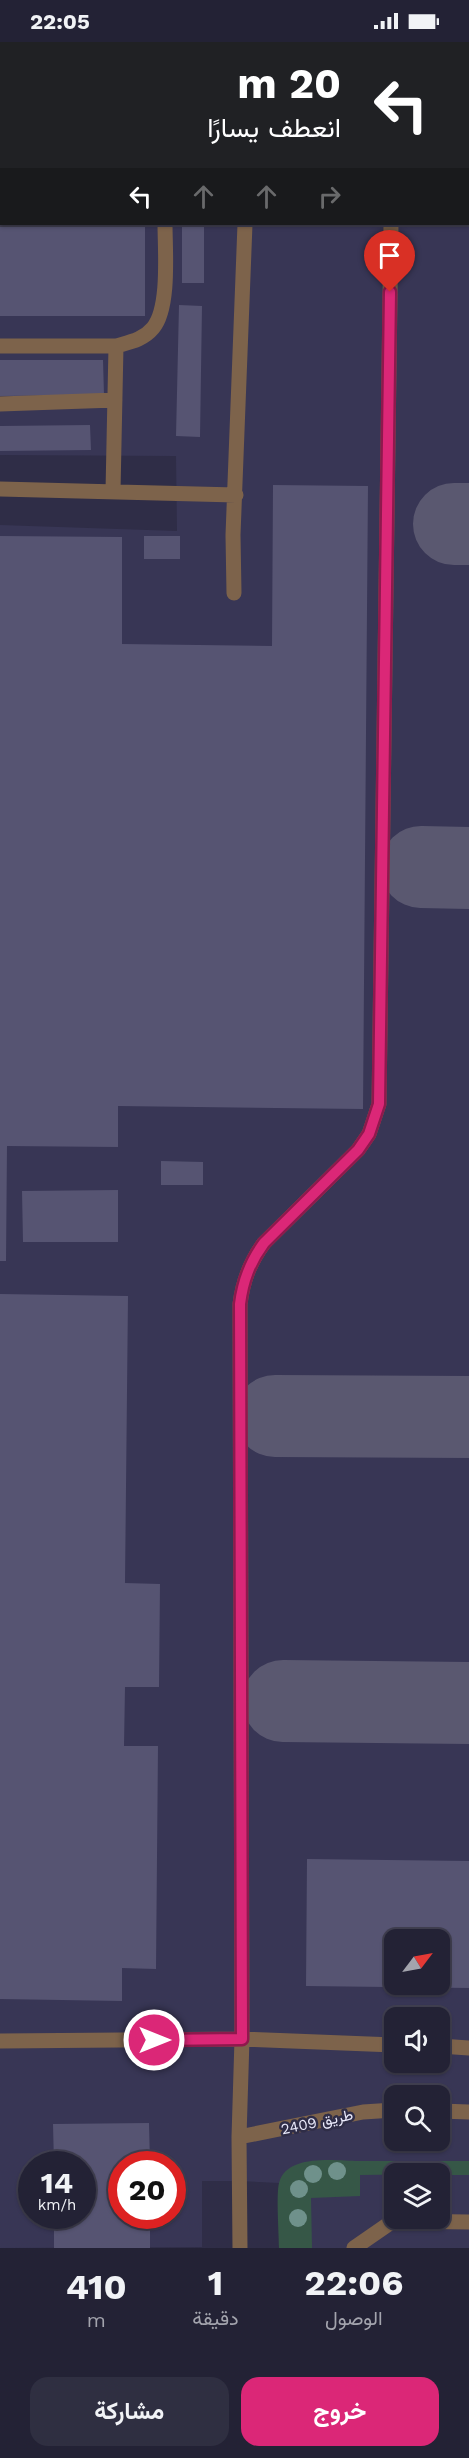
<!DOCTYPE html>
<html lang="ar">
<meta charset="utf-8">
<style>
:root{--surface:#232235;--page:#2f2f41;--text:#f1f3f6;--muted:#a3a4ad;--line:#403f50;--accent:#db2777}
body{margin:0;font-family:"Work Sans",Vazirmatn,sans-serif;background:var(--page);color:var(--text);direction:rtl;height:100vh;display:flex;flex-direction:column;font-size:22px;white-space:nowrap}
*{box-sizing:border-box;margin:0}
p{font-size:20px;color:var(--muted)}
.icon{flex:none;width:33px;height:33px;fill:none;stroke:currentColor;stroke-width:2;stroke-linecap:round;stroke-linejoin:round}
.map{position:relative;height:2206px;overflow:hidden;direction:ltr}
.sheet{display:flex;flex-direction:column;background:var(--surface);flex:1}
.sheet>*{flex:none}
.hud{position:absolute;left:0px;top:0px;width:470px;height:183px;box-shadow:0 2px 4px #0004,0 0 0 2px var(--line);direction:rtl;background:#202124;color:#fff;overflow:hidden}
.needle{width:39px;rotate:58deg}
.buttons{position:absolute;left:384px;top:1887px;display:grid;gap:12px}
.buttons a{display:grid;place-items:center;width:66px;height:66px;border-radius:12px;background:var(--surface);box-shadow:0 2px 4px #0004,0 0 0 2px var(--line);font-size:30px}
.speed{position:absolute;left:18px;top:2109px;display:flex;gap:12px;font-size:30px;font-weight:700;text-align:center}
.speed>*{display:grid;place-content:center;width:78px;height:78px;border-radius:50%;background:var(--surface);box-shadow:0 2px 4px #0004,0 0 0 2px var(--line);line-height:1}
.speed small{font-size:15px;font-weight:400}
.speed .limit{border:9px solid #d22;background:#fff;color:#111}
.pin{position:absolute;display:grid;place-items:center;width:51px;height:51px;color:#fff;margin:-62px -26px;border-radius:50% 50% 50% 0;rotate:-45deg;box-shadow:0 0 6px #0007}
.pin .icon{rotate:45deg}
.me{position:absolute;width:66px;margin:-33px;rotate:90deg;stroke-linejoin:round;filter:drop-shadow(0 0 4px #0008)}
.turn{display:flex;align-items:center;gap:21px;height:126px;padding:0 30px;font-size:27px}
.turn .icon{width:78px;height:78px;stroke-width:2.5}
.turn b{display:block;font-size:42px;line-height:51px}
.lanes{display:flex;align-items:center;height:57px;padding:0 30px;background:#0003;justify-content:center;gap:30px;direction:ltr}
.lanes .off{opacity:.35}
.eta{display:flex;justify-content:space-evenly;align-items:center;height:102px;text-align:center}
.eta b{font-size:36px;font-weight:700;line-height:42px}
.primary-button{display:flex;gap:12px;margin-top:auto;padding:12px 30px}
.primary-button a{flex:1;height:69px;border-radius:18px;background:var(--accent);color:#fff;font-size:24px;font-weight:700;line-height:69px;text-align:center}
.primary-button a+a{background:var(--page);color:var(--text)}
.status{display:flex;justify-content:space-between;align-items:center;height:42px;padding:0 30px;background:var(--surface);direction:ltr}
.status svg{height:16px;fill:currentColor}
.map>svg:first-child{display:block}
.built{fill:#383655;fill-rule:evenodd}
.green{fill:#365747}
.lines{fill:none;stroke-linecap:round;stroke-linejoin:round}
.taxiway{stroke:#5a5870;stroke-width:82}
.building{fill:#565472;fill-rule:evenodd}
.minor{stroke:#7d634b;stroke-width:15}
.tree{fill:#6f918b}
.route-casing{stroke:#8e194d;stroke-width:15}
.route{stroke:#db2777;stroke-width:10}
.labels{text-anchor:middle;stroke-width:5;stroke-linejoin:round;paint-order:stroke}
.street-label{font-size:15px;fill:#eaeafb;stroke:#2f2d47}
</style>
<div class="status"><b>22:05</b><svg viewBox="0 0 49 12"><path d="M0 12V9h3v3zM5 12V6h3v6zM10 12V3h3v9zM15 12V0h3v12zM26 1h20v11H26zM47 4h2v5h-2z"/></svg></div>
<div class="map">
<svg width="469" height="2206" viewBox="0 0 469 2206">
<rect width="100%" height="100%" fill="#2f2d47"/>
<path class="built" d="M 0,0 L 469,0 L 469,2206 L 279,2206 L 279,2141 L 239,2139 L 202,2139 L 202,2205 L 0,2206 L 0,483 L 177,489 L 176,414 L 0,413 ZM 2,2 L 468,2 L 468,182 L 2,182 ZM 394,1898 L 440,1898 L 440,1942 L 394,1942 ZM 394,1976 L 440,1976 L 440,2020 L 394,2020 ZM 394,2054 L 440,2054 L 440,2098 L 394,2098 ZM 32,2122 L 82,2122 L 82,2174 L 32,2174 ZM 122,2122 L 172,2122 L 172,2174 L 122,2174 ZM 394,2132 L 440,2132 L 440,2176 L 394,2176 Z"/>
<path class="green" d="M 359,2119 L 469,2119 L 469,2133 L 440,2133 L 440,2132 L 360,2133 L 360,2154 L 311,2156 L 312,2206 L 279,2206 C 279,2191 276,2153 279,2141 C 287,2111 336,2119 359,2119 Z"/>
<g class="lines">
<path class="taxiway" d="M 454,482 L 469,482
M 421,825 L 469,826
M 275,1374 L 469,1375
M 283,1659 L 469,1661"/>
</g>
<path class="building" d="M 0,182 L 145,182 L 145,274 L 0,274 Z
M 182,182 L 204,182 L 204,241 L 182,241 Z
M 179,263 L 202,264 L 200,395 L 176,394 Z
M 0,318 L 103,318 L 104,353 L 0,354 Z
M 90,383 L 91,408 L 0,409 L 0,384 Z
M 273,443 L 368,444 L 363,1067 L 118,1064 L 118,1105 L 7,1104 L 6,1219 L 0,1219 L 0,494 L 122,495 L 122,602 L 272,604 Z
M 144,494 L 180,494 L 180,517 L 144,517 Z
M 161,1119 L 203,1120 L 203,1143 L 161,1143 Z
M 118,1148 L 118,1200 L 23,1200 L 22,1149 Z
M 0,1252 L 128,1254 L 125,1541 L 160,1542 L 159,1645 L 125,1645 L 124,1704 L 158,1704 L 156,1927 L 122,1926 L 122,1959 L 0,1957 Z
M 307,1817 L 469,1819 L 469,1946 L 306,1944 ZM 394,1898 L 440,1898 L 440,1942 L 394,1942 Z
M 149,2081 L 150,2122 L 122,2122 L 122,2174 L 150,2174 L 150,2206 L 54,2206 L 54,2174 L 82,2174 L 82,2122 L 54,2122 L 53,2082 Z"/>
<g class="lines">
<path class="minor" d="M 179,2 L 179,0
M 261,2 L 261,0
M 394,2 L 394,0
M 0,304 L 116,304 C 130,300 143,298 153,286 C 170,266 165,208 165,182
M 0,362 L 115,358
M 0,447 L 236,453
M 113,449 L 116,304
M 234,551 L 233,493 L 245,182
M 0,1999 L 242,1997 L 394,2003
M 440,2004 L 469,2006
M 440,2069 L 469,2070
M 239,2095 L 363,2070 L 394,2068
M 240,2206 L 239,2095 L 242,1997 L 240,1262 C 243,1238 250,1220 264,1201 L 358,1108 L 369,1092 L 379,1062 L 391,182
M 354,2206 L 393,2179 L 469,2180"/>
</g>
<g class="tree">
<circle cx="337" cy="2129" r="9"/>
<circle cx="313" cy="2132" r="9"/>
<circle cx="299" cy="2147" r="9"/>
<circle cx="298" cy="2176" r="9"/>
</g>
<g class="lines">
<g class="route-casing">
<path id="route" d="M 154,1998 L 242,1997 L 240,1262 C 243,1238 250,1220 264,1201 L 358,1108 L 369,1092 L 379,1062 L 390,250"/>
</g>
<use href="#route" class="route"/>
</g>
<g class="labels">
<g class="street-label">
<text transform="translate(317 2080) rotate(-12)" y="5">طريق 2409</text>
</g>
</g>
</svg>
<div class="buttons">
<a><svg class="needle" viewBox="-14 -14 28 28"><path d="M0-13l5 13h-10z" fill="#e53935"/><path d="M0 13l5-13h-10z" fill="#a3a4ad"/></svg></a>
<a><svg class="icon" aria-label="sound" viewBox="0 0 24 24"><path d="M4 9h4l5-4v14l-5-4H4zM17 9q2 3 0 6"/></svg></a>
<a><svg class="icon" aria-label="search" viewBox="0 0 24 24"><circle cx="10" cy="10" r="6"/><path d="M15 15l6 6"/></svg></a>
<a><svg class="icon" aria-label="layers" viewBox="0 0 24 24"><path d="M12 4l9 5-9 5-9-5zM3 14l9 5 9-5"/></svg></a>
</div>
<div class="speed"><div>14<small>km/h</small></div><div class="limit">20</div></div>
<div class="pin" style="left:390px;top:250px;background:#d93025"><svg class="icon" aria-label="arrive" viewBox="0 0 24 24"><path d="M6 21V4h12l-3 4 3 4H6"/></svg></div>
<svg class="me" style="left:154px;top:1998px" viewBox="-20 -20 40 40"><circle r="17" fill="#db2777" stroke="#fff" stroke-width="3"/><path d="M0-11L8 9 0 5-8 9z" fill="#fff"/></svg>
<div class="hud">
<div class="turn"><svg class="icon" aria-label="left" viewBox="0 0 24 24"><path d="M17 20v-9H6M10 6l-5 5 5 5"/></svg><div><b>20 m</b>انعطف يسارًا</div></div>
<div class="lanes"><svg class="icon" aria-label="left" viewBox="0 0 24 24"><path d="M17 20v-9H6M10 6l-5 5 5 5"/></svg><svg class="icon off" aria-label="ahead" viewBox="0 0 24 24"><path d="M12 20V5M6 11l6-6 6 6"/></svg><svg class="icon off" aria-label="ahead" viewBox="0 0 24 24"><path d="M12 20V5M6 11l6-6 6 6"/></svg><svg class="icon off" aria-label="right" viewBox="0 0 24 24"><path d="M7 20v-9h11M14 6l5 5-5 5"/></svg></div>
</div>
</div>
<section class="sheet">
<div class="eta">
<div><b>22:06</b><p>الوصول</p></div>
<div><b>1</b><p>دقيقة</p></div>
<div><b>410</b><p>m</p></div>
</div>
<div class="primary-button"><a>خروج</a><a>مشاركة</a></div>
</section>
